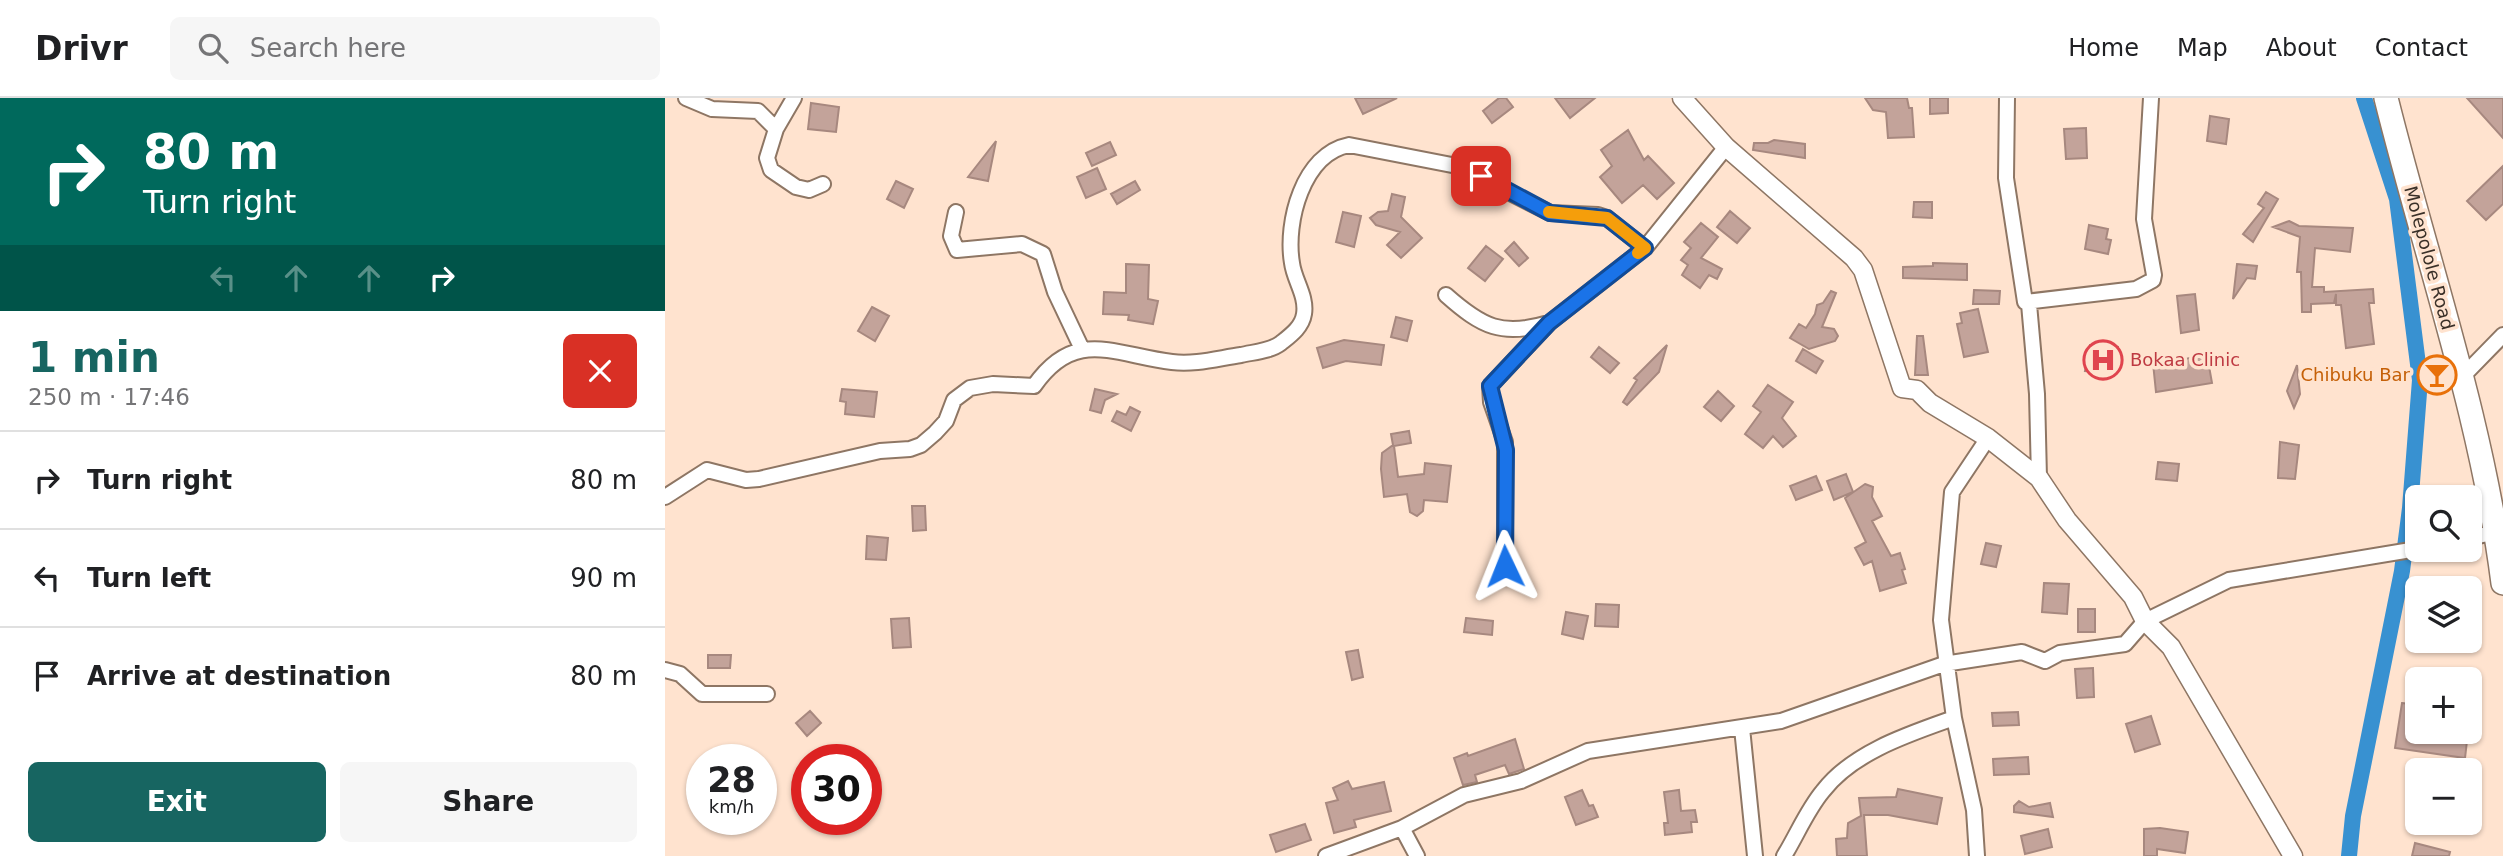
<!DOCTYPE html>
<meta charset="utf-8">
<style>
:root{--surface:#fff;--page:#f6f6f6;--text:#202124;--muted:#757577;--line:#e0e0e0;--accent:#176561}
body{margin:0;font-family:"DejaVu Sans",sans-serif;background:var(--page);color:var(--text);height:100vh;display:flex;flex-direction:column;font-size:26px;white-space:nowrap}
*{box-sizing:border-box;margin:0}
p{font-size:23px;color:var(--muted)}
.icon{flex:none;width:38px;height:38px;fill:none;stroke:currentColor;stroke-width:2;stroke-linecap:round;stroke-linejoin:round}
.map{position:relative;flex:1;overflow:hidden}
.drawer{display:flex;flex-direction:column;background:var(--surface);width:665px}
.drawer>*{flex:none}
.hud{background:#00695c;color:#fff;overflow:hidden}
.controls{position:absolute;left:1740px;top:387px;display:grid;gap:14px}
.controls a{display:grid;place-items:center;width:77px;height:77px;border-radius:10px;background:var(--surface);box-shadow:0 2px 5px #0004;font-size:35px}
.speed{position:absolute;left:21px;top:646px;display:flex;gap:14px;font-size:35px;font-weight:700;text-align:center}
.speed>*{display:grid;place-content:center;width:91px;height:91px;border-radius:50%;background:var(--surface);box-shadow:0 2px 5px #0004;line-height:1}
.speed small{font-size:18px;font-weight:400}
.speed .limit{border:10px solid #d22;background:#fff;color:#111}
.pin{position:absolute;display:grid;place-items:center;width:60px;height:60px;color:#fff;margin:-30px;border-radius:14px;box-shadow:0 4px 10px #0006}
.me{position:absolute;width:77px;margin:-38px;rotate:358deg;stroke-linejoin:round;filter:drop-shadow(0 0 5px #0008)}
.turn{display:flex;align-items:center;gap:24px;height:147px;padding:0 28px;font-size:32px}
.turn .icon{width:91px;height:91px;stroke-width:2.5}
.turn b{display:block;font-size:49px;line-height:60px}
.lanes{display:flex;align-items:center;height:66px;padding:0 28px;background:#0003;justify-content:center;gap:35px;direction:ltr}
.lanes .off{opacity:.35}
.round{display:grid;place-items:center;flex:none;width:74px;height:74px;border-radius:10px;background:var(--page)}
.headline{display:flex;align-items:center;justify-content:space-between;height:119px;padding:0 28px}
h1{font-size:42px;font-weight:800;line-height:52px;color:var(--accent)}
.action{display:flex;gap:14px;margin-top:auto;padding:14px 28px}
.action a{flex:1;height:80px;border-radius:10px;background:var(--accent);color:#fff;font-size:28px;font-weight:800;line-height:80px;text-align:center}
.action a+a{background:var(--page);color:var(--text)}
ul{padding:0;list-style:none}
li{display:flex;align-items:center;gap:21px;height:98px;padding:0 28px;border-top:2px solid var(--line)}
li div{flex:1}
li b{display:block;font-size:26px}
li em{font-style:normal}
header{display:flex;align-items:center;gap:42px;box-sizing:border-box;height:98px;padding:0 35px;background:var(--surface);border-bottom:2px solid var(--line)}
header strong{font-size:33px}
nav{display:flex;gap:38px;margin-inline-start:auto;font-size:24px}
.search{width:490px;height:63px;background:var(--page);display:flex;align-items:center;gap:18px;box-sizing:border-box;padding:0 24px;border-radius:10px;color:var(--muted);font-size:26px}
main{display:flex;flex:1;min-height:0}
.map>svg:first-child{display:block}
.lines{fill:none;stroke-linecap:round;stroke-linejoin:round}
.canal{stroke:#3891d1;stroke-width:16}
.building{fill:#c3a39a;stroke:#a7887f;stroke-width:2}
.minor-casing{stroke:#8e7664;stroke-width:18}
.tertiary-casing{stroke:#8e7664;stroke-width:21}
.primary-casing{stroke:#8e7664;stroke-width:26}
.minor{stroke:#fff;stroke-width:14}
.tertiary{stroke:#fff;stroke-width:18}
.primary{stroke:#fff;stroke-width:23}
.route-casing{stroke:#114b97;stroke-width:18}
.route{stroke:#1a73e8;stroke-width:12}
.slow{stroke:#f59e0b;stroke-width:12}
.labels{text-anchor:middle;stroke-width:7;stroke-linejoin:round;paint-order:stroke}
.street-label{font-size:18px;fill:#3a3028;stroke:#ffe3cf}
.health-label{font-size:18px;fill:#be3a42;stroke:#ffe3cf;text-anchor:start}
.food-label{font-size:18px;fill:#c56008;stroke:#ffe3cf;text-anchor:end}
</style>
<header>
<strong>Drivr</strong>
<div class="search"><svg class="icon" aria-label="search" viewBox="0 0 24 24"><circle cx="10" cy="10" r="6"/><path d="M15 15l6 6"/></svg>Search here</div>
<nav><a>Home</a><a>Map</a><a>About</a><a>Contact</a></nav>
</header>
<main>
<section class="drawer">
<div class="hud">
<div class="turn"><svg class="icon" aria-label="right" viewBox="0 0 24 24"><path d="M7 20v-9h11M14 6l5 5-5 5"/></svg><div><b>80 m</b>Turn right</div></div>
<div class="lanes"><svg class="icon off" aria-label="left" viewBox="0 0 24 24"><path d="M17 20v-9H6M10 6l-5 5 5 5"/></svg><svg class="icon off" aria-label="ahead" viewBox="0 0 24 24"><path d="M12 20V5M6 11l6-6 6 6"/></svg><svg class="icon off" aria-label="ahead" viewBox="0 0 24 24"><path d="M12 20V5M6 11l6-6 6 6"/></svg><svg class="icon" aria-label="right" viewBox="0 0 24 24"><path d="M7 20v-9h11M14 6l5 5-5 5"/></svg></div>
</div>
<div class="headline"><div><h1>1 min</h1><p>250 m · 17:46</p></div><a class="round" style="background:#d93025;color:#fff"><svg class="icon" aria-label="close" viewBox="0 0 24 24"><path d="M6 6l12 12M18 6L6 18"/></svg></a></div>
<ul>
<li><svg class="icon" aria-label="right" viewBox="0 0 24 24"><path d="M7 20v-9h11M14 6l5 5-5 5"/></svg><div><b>Turn right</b></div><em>80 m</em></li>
<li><svg class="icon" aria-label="left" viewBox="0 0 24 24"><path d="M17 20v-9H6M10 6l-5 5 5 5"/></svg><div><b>Turn left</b></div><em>90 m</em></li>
<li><svg class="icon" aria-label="arrive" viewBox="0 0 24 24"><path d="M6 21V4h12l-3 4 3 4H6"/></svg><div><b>Arrive at destination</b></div><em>80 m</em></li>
</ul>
<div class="action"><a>Exit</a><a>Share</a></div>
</section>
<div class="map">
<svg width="1838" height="758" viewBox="0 0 1838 758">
<rect width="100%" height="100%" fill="#ffe3cf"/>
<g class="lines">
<path class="canal" d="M 1684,758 L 1688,718 L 1737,473 L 1745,410 L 1755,282 L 1732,101 L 1699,0"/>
</g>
<path class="building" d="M 690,0 L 732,0 L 698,16 Z
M 834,0 L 841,0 L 848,9 L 827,25 L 818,13 Z
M 890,0 L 930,0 L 905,20 Z
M 1200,0 L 1242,0 L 1244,10 L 1247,10 L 1249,39 L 1223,40 L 1221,14 L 1208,12 Z
M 1265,0 L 1283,0 L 1283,15 L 1265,16 Z
M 1802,0 L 1838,0 L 1838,40 Z
M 146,5 L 174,9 L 171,34 L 143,31 Z
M 1545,18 L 1564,21 L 1561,46 L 1542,43 Z
M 1421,30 L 1422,60 L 1401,61 L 1399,31 Z
M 963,32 L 979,62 L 983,58 L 1009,85 L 992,101 L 978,87 L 957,105 L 935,79 L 947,68 L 936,52 Z
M 1109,42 L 1140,46 L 1140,60 L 1088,52 L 1089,45 L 1103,45 Z
M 331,43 L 323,83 L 303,79 Z
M 445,44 L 451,57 L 427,68 L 421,55 Z
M 1838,68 L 1838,106 L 1821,122 L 1802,103 Z
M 432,70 L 441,91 L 421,100 L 412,79 Z
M 231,83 L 248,91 L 239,110 L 222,101 Z
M 470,83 L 475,92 L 452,106 L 446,96 Z
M 1601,94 L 1613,101 L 1588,144 L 1578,136 L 1599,110 L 1593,106 Z
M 727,96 L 740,99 L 736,119 L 757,140 L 736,160 L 722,147 L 735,134 L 711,127 L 705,120 L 713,114 L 723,113 Z
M 1249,104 L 1267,104 L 1267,120 L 1248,119 Z
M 1065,113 L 1085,130 L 1072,145 L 1052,129 Z
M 678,114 L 696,118 L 689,149 L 671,144 Z
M 1624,123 L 1634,128 L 1688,130 L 1685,154 L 1650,150 L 1647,189 L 1659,189 L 1659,194 L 1708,191 L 1709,205 L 1704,205 L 1709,246 L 1681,250 L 1676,207 L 1671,207 L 1671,196 L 1669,205 L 1646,206 L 1646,214 L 1637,214 L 1636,174 L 1632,174 L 1635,139 L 1608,129 Z
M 1036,125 L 1053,139 L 1036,160 L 1057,171 L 1052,181 L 1044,177 L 1035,190 L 1017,177 L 1023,167 L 1016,162 L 1026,150 L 1019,144 Z
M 1424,127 L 1443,131 L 1441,141 L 1446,142 L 1443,156 L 1420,151 Z
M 849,144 L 863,160 L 854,168 L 840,153 Z
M 821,148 L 838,161 L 820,183 L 803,170 Z
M 1268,165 L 1302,166 L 1302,182 L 1238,180 L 1238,169 L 1268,168 Z
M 461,166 L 484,167 L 483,201 L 493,203 L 488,226 L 463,222 L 464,217 L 438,216 L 439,194 L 461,195 Z
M 1572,166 L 1592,168 L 1590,181 L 1582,180 L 1568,201 Z
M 1309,192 L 1335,193 L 1334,206 L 1308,206 Z
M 1166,193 L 1171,195 L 1157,229 L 1169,231 L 1173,238 L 1170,243 L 1144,251 L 1125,240 L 1134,226 L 1141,230 L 1150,216 L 1152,207 L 1158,205 Z
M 1530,196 L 1534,232 L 1516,235 L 1512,198 Z
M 207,209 L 224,218 L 210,243 L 193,233 Z
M 1313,211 L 1323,254 L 1299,259 L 1292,226 L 1297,225 L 1295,215 Z
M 731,219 L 747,223 L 742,243 L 726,239 Z
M 1252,238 L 1258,238 L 1263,277 L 1250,277 Z
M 679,242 L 719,247 L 716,267 L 681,263 L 658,270 L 652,250 Z
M 1002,247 L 994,274 L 962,307 L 958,304 L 972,282 L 969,280 Z
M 1425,247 L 1453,249 L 1451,275 L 1420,273 Z
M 934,249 L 954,265 L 945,275 L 926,259 Z
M 1138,251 L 1158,263 L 1151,275 L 1131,263 Z
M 1542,257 L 1547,285 L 1491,294 L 1488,265 L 1505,263 L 1505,259 L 1519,258 L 1520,261 Z
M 1632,267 L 1635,296 L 1629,310 L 1622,293 Z
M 1103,287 L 1128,304 L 1117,320 L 1131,338 L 1118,349 L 1108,338 L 1098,350 L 1080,336 L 1096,314 L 1088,308 Z
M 177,291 L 212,294 L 209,319 L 180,316 L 181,304 L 175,303 Z
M 430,291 L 452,296 L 440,302 L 436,315 L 425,312 Z
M 1053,293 L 1069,308 L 1056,323 L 1039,309 Z
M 465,309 L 475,314 L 466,333 L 447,323 L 452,313 L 461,317 Z
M 744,333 L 746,345 L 729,348 L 733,379 L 759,376 L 760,365 L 786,368 L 782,404 L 759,402 L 758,413 L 752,418 L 745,414 L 742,396 L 719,399 L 716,371 L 717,355 L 728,347 L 726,336 Z
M 1615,344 L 1634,347 L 1630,381 L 1613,380 Z
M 1493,364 L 1514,366 L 1512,383 L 1491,381 Z
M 1181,376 L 1188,394 L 1169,402 L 1162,383 Z
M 1151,378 L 1157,392 L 1131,402 L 1125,388 Z
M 1200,386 L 1208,389 L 1207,399 L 1217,418 L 1207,423 L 1226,458 L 1235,455 L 1240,471 L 1237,472 L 1241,485 L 1215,493 L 1207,463 L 1199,467 L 1190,450 L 1201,444 L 1180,400 Z
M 247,408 L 260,408 L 261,432 L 248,433 Z
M 202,438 L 223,440 L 221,462 L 201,461 Z
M 1321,445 L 1336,448 L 1331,469 L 1316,466 Z
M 1379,485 L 1404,486 L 1402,516 L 1377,514 Z
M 931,506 L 954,507 L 953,529 L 930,528 Z
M 1413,511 L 1430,511 L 1430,534 L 1413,534 Z
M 901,514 L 923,518 L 918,541 L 897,536 Z
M 244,520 L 246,549 L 228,550 L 226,521 Z
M 801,520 L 828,523 L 827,537 L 799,534 Z
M 693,552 L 698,579 L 687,582 L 681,554 Z
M 43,557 L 66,557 L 65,570 L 43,570 Z
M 1428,570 L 1429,599 L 1412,600 L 1410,571 Z
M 1737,605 L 1752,607 L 1752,634 L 1803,634 L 1800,660 L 1730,650 Z
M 145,613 L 156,625 L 142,638 L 131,625 Z
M 1353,614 L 1354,627 L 1328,628 L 1327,615 Z
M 1486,618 L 1495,646 L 1470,654 L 1461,626 Z
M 850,641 L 859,671 L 844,676 L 840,667 L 810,677 L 812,684 L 798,687 L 789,660 L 802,655 L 803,658 Z
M 1363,659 L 1364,676 L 1329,677 L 1328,661 Z
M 683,683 L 687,691 L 719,684 L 726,713 L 689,722 L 691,729 L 669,735 L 661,705 L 673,702 L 668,690 Z
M 1233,691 L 1277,700 L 1272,726 L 1223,717 L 1199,717 L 1202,758 L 1172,758 L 1171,741 L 1182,740 L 1183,725 L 1196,718 L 1194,700 L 1231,699 Z
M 917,692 L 924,708 L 928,707 L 933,719 L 911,727 L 900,699 Z
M 1014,692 L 1016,713 L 1030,712 L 1032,724 L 1026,724 L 1027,734 L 1000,737 L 999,725 L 1003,725 L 999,694 Z
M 1354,703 L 1364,709 L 1385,705 L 1388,719 L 1349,714 L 1349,708 Z
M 640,726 L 646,742 L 611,754 L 605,737 Z
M 1495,730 L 1523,734 L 1520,755 L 1492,751 L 1492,758 L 1479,758 L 1479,731 Z
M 1383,731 L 1387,749 L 1360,756 L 1356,738 Z
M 1750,745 L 1785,754 L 1784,758 L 1747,758 Z"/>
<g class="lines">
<g class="minor-casing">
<path id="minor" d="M 21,0 L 47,11 L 93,13 L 111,31 L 129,0
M 1342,0 L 1341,80 L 1360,204 L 1364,206 L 1372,296 L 1374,380
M 111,31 L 102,60 L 106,72 L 131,89 L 144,92 L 158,86
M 291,114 L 286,138 L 292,152 L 357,146 L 378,156 L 390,194 L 417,251
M 781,197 C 817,229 837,239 884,225
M 1360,204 L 1471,191 L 1488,182 L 1489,177 L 1479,121 L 1486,0
M 1797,279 L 1838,237
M 0,399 L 42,372 L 81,382 L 94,381 L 215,353 L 245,351 L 256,347 L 270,335 L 281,323 L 289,302 L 305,290 L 328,286 L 369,288 C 410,229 449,257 507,264 C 530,267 554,260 576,257 C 589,254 606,253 616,245 C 626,237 637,229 639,216 C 642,198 629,182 627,165 C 620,124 638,56 684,47 L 792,68 L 885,115 L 933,117 L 942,120 L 980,150
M 1804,440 L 1832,434
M 840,468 L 840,344 L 826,304 L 825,288 L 884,225 L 980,150 L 1061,49
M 0,572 L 15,576 L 37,596 L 102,596
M 1077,630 L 1090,758
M 737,730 L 752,758
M 661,758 L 737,730 L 799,697 L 856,683 L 923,653 L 1116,623 L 1279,566 L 1357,554 L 1380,563 L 1395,555 L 1460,546 L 1480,523 L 1564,482 L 1752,451
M 1119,758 C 1132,737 1142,712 1158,693 C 1188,654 1244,636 1289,620
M 1312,758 L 1309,712 L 1289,620 L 1276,522 L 1287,394 L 1323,340"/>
</g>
<g class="tertiary-casing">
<path id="tertiary" d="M 1017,0 L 1061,49 L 1189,160 L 1198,172 L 1237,290 L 1252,292 L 1265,305 L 1323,340 L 1374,380 L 1402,422 L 1468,499 L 1480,523 L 1506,549 L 1628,758"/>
</g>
<g class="primary-casing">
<path id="primary" d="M 1721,0 C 1761,161 1817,319 1838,485"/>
</g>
<use href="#minor" class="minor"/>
<use href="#tertiary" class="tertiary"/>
<use href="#primary" class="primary"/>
</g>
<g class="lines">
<g class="route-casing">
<path id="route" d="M 816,78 L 885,115 L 942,120 L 980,150 L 884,225 L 825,288 L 841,352 L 840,468"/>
</g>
<use href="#route" class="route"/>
<path class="slow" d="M 884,114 L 942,120 L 980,150 L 973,155"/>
</g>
<defs>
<g id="hospital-ring" transform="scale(2.0125)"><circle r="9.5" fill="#ffe3cf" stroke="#e0444e" stroke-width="1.5"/><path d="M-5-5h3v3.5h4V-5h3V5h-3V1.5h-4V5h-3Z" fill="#e0444e"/></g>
<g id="bar-ring" transform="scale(2.0125)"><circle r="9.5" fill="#ffe3cf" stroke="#e8710a" stroke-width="1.5"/><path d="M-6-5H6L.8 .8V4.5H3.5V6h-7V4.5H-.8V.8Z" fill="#e8710a"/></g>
</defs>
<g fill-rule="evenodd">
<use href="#hospital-ring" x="1438" y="262"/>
<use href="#bar-ring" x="1772" y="277"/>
</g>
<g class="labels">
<g class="street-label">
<text transform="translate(1764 160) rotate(75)" y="6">Molepolole Road</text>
</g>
<g class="health-label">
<text x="1465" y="268">Bokaa Clinic</text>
</g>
<g class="food-label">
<text x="1745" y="283">Chibuku Bar</text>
</g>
</g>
</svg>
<div class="controls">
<a><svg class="icon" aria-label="search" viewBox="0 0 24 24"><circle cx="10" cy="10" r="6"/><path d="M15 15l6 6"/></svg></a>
<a><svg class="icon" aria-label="layers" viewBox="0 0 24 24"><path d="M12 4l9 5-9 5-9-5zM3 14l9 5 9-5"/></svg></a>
<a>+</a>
<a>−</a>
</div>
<div class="speed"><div>28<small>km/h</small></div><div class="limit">30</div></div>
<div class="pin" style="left:816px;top:78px;background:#d93025"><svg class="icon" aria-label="arrive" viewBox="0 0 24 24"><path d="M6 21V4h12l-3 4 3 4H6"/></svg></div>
<svg class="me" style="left:840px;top:468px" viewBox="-20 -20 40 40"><path d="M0-17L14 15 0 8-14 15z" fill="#1a73e8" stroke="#fff" stroke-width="4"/></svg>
</div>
</main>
